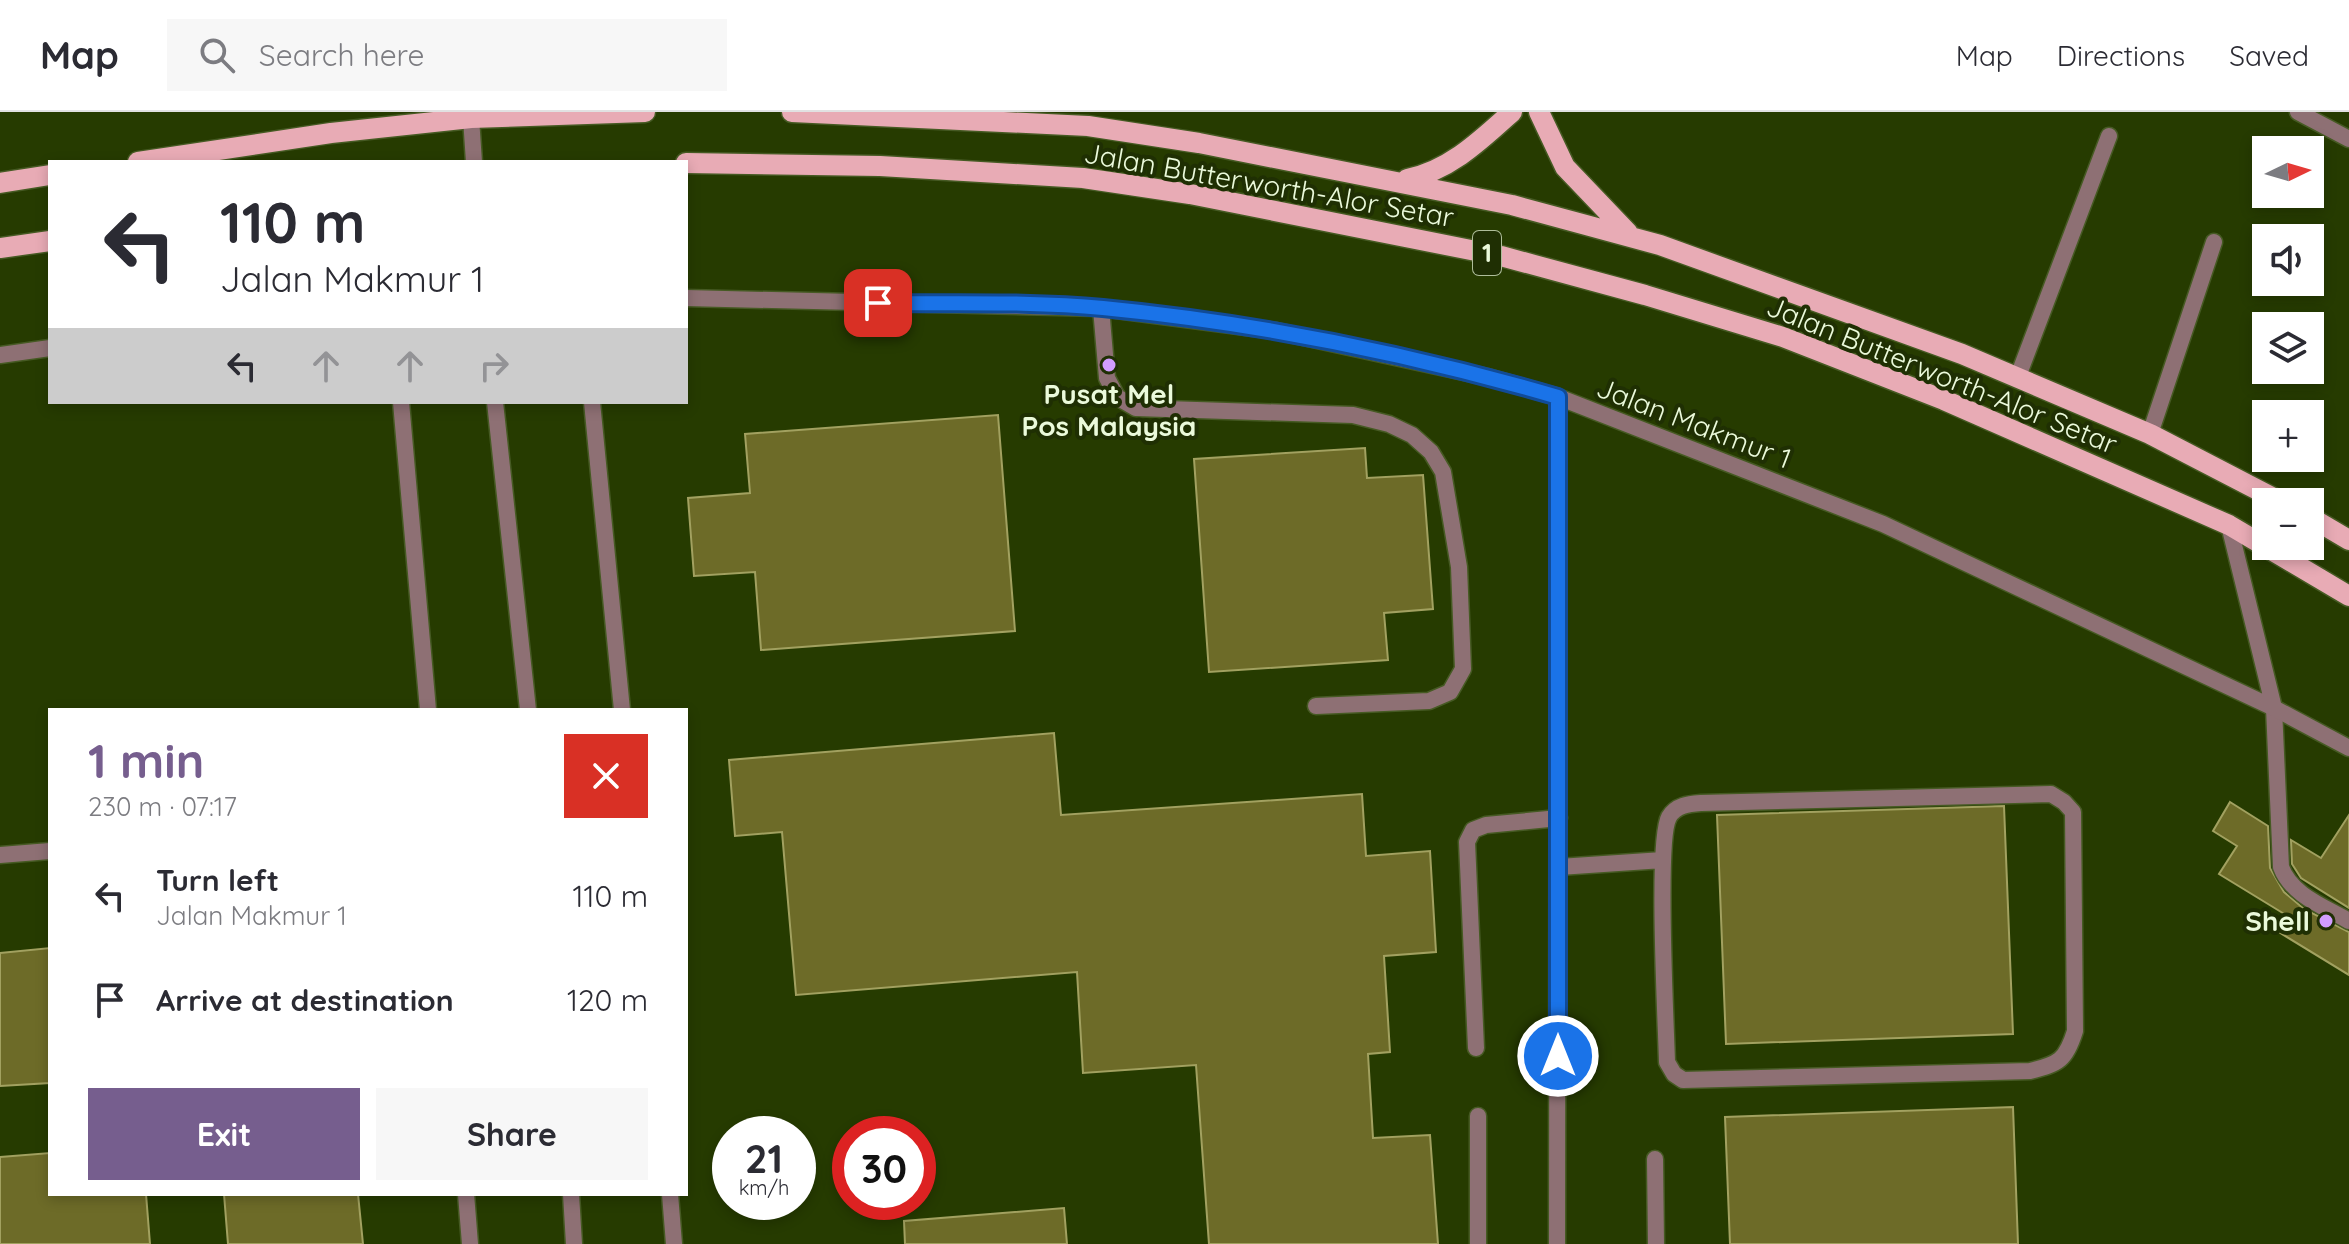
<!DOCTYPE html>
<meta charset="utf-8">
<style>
:root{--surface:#fff;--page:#f7f7f7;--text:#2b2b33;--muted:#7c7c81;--line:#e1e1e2;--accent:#765e8e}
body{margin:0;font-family:Quicksand,sans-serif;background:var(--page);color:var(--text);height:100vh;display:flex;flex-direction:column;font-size:30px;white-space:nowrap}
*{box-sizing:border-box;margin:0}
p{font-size:26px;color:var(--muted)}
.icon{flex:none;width:44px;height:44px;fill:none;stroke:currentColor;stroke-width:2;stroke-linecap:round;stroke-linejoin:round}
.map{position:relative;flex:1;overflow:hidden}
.details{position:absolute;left:48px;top:596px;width:640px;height:488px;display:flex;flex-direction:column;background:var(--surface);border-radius:0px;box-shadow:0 4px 12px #0003}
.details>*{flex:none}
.banner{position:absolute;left:48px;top:48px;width:640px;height:244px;border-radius:0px;box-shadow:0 4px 12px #0003;background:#fff;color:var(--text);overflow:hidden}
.needle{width:52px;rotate:85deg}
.fabs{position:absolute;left:2252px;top:24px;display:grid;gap:16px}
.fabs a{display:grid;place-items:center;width:72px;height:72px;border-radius:0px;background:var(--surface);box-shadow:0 4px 12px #0003;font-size:40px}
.speed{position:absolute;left:712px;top:1004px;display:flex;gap:16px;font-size:40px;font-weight:700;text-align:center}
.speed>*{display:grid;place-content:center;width:104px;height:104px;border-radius:50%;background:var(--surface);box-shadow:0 4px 12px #0003;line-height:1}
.speed small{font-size:20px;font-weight:400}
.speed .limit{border:12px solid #d22;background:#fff;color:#111}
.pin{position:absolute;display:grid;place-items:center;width:68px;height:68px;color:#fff;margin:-34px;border-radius:16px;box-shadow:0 4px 12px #0006}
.me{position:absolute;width:88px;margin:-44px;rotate:0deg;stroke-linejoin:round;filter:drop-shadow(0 0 6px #0008)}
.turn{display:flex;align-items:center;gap:28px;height:168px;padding:0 40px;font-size:36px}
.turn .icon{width:104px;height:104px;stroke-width:2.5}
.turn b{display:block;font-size:56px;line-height:68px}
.lanes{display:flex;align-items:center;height:76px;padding:0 40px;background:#0003;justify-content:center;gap:40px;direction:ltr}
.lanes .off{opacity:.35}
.round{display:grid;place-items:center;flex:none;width:84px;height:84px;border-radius:0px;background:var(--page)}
.head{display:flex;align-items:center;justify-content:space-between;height:136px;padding:0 40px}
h1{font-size:48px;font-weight:700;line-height:60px;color:var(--accent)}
.button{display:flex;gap:16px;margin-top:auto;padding:16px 40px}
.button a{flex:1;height:92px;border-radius:0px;background:var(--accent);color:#fff;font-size:32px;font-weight:700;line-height:92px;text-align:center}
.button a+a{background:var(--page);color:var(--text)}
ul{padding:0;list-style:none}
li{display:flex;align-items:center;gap:24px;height:104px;padding:0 40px}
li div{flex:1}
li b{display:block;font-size:30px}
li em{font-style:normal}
header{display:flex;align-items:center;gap:48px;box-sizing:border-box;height:112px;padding:0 40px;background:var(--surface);border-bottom:2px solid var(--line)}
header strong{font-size:38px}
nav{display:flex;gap:44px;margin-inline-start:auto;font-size:28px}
.search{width:560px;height:72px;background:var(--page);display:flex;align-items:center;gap:20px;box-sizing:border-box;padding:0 28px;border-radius:0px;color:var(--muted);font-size:30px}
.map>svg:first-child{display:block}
.building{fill:#6d6b28;stroke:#a2a160;stroke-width:2}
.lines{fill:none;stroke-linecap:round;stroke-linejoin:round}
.lane-casing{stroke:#465a23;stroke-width:19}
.street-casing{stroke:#465a23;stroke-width:19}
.primary-casing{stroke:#465a23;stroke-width:23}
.lane{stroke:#8e7074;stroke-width:16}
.street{stroke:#8e7074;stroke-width:16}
.primary{stroke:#e8abb5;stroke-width:20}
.route-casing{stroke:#114b97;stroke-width:20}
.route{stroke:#1a73e8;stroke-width:14}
.poi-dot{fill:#d19dfe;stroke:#1f2f03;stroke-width:3}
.labels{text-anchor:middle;stroke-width:8;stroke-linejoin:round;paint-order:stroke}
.shield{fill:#1f2f03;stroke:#aebd9a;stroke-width:2}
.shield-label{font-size:26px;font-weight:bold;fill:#ebfadb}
.street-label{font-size:28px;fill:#ebfadb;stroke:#1f2f03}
.poi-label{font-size:28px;font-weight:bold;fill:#ebfadb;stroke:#1f2f03}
</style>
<header>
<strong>Map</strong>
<div class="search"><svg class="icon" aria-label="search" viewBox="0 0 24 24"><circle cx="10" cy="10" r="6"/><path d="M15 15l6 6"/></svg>Search here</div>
<nav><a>Map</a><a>Directions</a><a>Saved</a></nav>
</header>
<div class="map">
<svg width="2349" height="1132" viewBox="0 0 2349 1132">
<rect width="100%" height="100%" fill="#263b00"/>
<path class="building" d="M 998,303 L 1015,519 L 761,538 L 755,460 L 694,464 L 688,386 L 750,381 L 745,322 Z
M 1365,336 L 1367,366 L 1423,363 L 1433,497 L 1384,501 L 1388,548 L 1209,560 L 1194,347 Z
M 1054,621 L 1061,703 L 1362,682 L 1366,744 L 1430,739 L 1436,840 L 1384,844 L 1390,940 L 1368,942 L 1373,1026 L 1430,1023 L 1438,1132 L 1209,1132 L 1196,953 L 1083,961 L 1077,860 L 796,883 L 782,720 L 735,724 L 729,648 Z
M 2230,690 L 2268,714 L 2270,756 L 2284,780 L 2304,797 L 2349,820 L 2349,863 L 2277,819 L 2286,803 L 2219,762 L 2237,734 L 2213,719 Z
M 2004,694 L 2013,922 L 1726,932 L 1717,703 Z
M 2349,703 L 2349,796 L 2301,766 L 2292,752 L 2291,728 L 2321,746 Z
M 50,836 L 50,971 L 0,974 L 0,841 Z
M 2013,995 L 2018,1132 L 1730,1132 L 1725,1005 Z
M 50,1041 L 50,1082 L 146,1082 L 150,1132 L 0,1132 L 0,1045 Z
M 224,1082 L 358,1082 L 363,1132 L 228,1132 Z
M 1064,1096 L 1067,1132 L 905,1132 L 904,1109 Z"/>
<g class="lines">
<g class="lane-casing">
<path id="lane" d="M 1101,196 L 1107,266 L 1117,285 L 1136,296 L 1353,303 L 1389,312 L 1412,323 L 1431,340 L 1443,360 L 1459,455 L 1463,557 L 1450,580 L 1429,589 L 1316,594
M 2017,267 L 2109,24
M 2150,322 L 2214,130
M 2274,596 L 2281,755 C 2291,783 2325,795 2349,809
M 2051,682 L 2064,690 L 2073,700 L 2075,919 C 2066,948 2059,952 2030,959 L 1683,968 L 1674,962 L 1667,950 C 1666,911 1656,728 1669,705 C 1676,693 1689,692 1701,691 Z
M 0,743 L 50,739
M 1559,755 L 1663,748
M 1476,936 L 1467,730 L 1473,718 L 1486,713 L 1559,706
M 1478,1004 L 1478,1132
M 1655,1047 L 1656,1132"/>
</g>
<g class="street-casing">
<path id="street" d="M 2298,0 L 2349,27
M 471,6 L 474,50
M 686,186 L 1101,196 L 1276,219 L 1487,265 L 1558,285 L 1883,412 L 2274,596 L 2349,636
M 0,243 L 50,236
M 401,290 L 428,598
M 495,290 L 528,598
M 592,290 L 622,598
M 2229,413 L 2274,596
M 466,1082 L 470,1132
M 571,1082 L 574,1132
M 670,1082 L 674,1132
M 1557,1132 L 1558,285"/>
</g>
<g class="primary-casing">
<path id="primary" d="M 792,0 L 1088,14 L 1199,31 L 1512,93 L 1660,133 L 1962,242 L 2150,322 L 2281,390
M 1539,0 L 1565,55 L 1628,121
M 138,50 L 331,21 L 471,6 L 645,0
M 686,51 L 880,54 L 1083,66 L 1190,82 L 1501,144 L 1645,183 L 1783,225 L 1944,288 L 2229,413 L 2349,484
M 1407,67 C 1449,59 1481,28 1512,0
M 0,71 L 50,63
M 0,136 L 50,129
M 2310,405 L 2349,428"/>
</g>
<use href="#lane" class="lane"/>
<use href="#street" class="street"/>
<use href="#primary" class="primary"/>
</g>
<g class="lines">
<g class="route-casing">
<path id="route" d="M 878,191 C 952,192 1029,189 1103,196 C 1257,211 1411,242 1558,285 L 1558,944"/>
</g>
<use href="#route" class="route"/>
</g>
<g class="poi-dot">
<circle cx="1109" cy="253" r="8"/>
<circle cx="2326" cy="809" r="8"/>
</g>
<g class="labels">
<rect class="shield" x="1473" y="119" width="28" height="44" rx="6"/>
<g class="shield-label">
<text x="1487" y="150">1</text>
</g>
<g class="street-label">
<text transform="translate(1269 73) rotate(10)" y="10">Jalan Butterworth-Alor Setar</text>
<text transform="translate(1942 263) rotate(22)" y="10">Jalan Butterworth-Alor Setar</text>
<text transform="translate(1694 311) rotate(21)" y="10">Jalan Makmur 1</text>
</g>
<g class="poi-label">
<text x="1109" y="292">Pusat Mel<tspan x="1109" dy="32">Pos Malaysia</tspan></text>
<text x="2310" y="819" text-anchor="end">Shell</text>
</g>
</g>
</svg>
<div class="fabs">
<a><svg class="needle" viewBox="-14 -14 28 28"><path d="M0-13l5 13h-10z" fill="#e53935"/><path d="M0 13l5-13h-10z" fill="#7c7c81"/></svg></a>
<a><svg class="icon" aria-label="sound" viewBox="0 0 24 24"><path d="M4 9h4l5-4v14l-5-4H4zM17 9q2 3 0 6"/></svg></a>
<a><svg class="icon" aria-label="layers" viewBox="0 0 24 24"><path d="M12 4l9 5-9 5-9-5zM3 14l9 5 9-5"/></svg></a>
<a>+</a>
<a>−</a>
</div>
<div class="speed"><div>21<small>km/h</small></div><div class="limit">30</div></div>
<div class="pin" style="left:878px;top:191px;background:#d93025"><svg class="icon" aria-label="arrive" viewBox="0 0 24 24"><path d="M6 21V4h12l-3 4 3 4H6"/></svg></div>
<svg class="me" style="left:1558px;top:944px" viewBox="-20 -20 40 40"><circle r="17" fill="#1a73e8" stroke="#fff" stroke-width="3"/><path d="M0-11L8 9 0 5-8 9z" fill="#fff"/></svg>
<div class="banner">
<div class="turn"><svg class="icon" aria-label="left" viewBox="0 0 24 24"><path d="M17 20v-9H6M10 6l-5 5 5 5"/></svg><div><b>110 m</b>Jalan Makmur 1</div></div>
<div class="lanes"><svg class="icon" aria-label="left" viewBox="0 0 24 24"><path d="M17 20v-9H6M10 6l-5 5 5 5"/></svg><svg class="icon off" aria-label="ahead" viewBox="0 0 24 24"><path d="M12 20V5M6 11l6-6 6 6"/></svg><svg class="icon off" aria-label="ahead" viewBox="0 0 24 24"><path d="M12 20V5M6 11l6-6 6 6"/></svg><svg class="icon off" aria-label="right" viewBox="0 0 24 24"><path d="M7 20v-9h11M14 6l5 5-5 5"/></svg></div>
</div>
<section class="details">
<div class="head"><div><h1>1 min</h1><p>230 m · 07:17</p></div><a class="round" style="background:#d93025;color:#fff"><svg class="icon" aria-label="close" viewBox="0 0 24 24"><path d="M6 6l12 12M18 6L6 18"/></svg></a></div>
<ul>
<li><svg class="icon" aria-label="left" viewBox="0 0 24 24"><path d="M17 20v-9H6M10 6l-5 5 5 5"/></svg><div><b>Turn left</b><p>Jalan Makmur 1</p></div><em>110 m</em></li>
<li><svg class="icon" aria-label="arrive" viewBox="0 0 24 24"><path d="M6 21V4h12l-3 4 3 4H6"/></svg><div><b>Arrive at destination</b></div><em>120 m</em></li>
</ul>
<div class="button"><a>Exit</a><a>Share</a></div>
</section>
</div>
